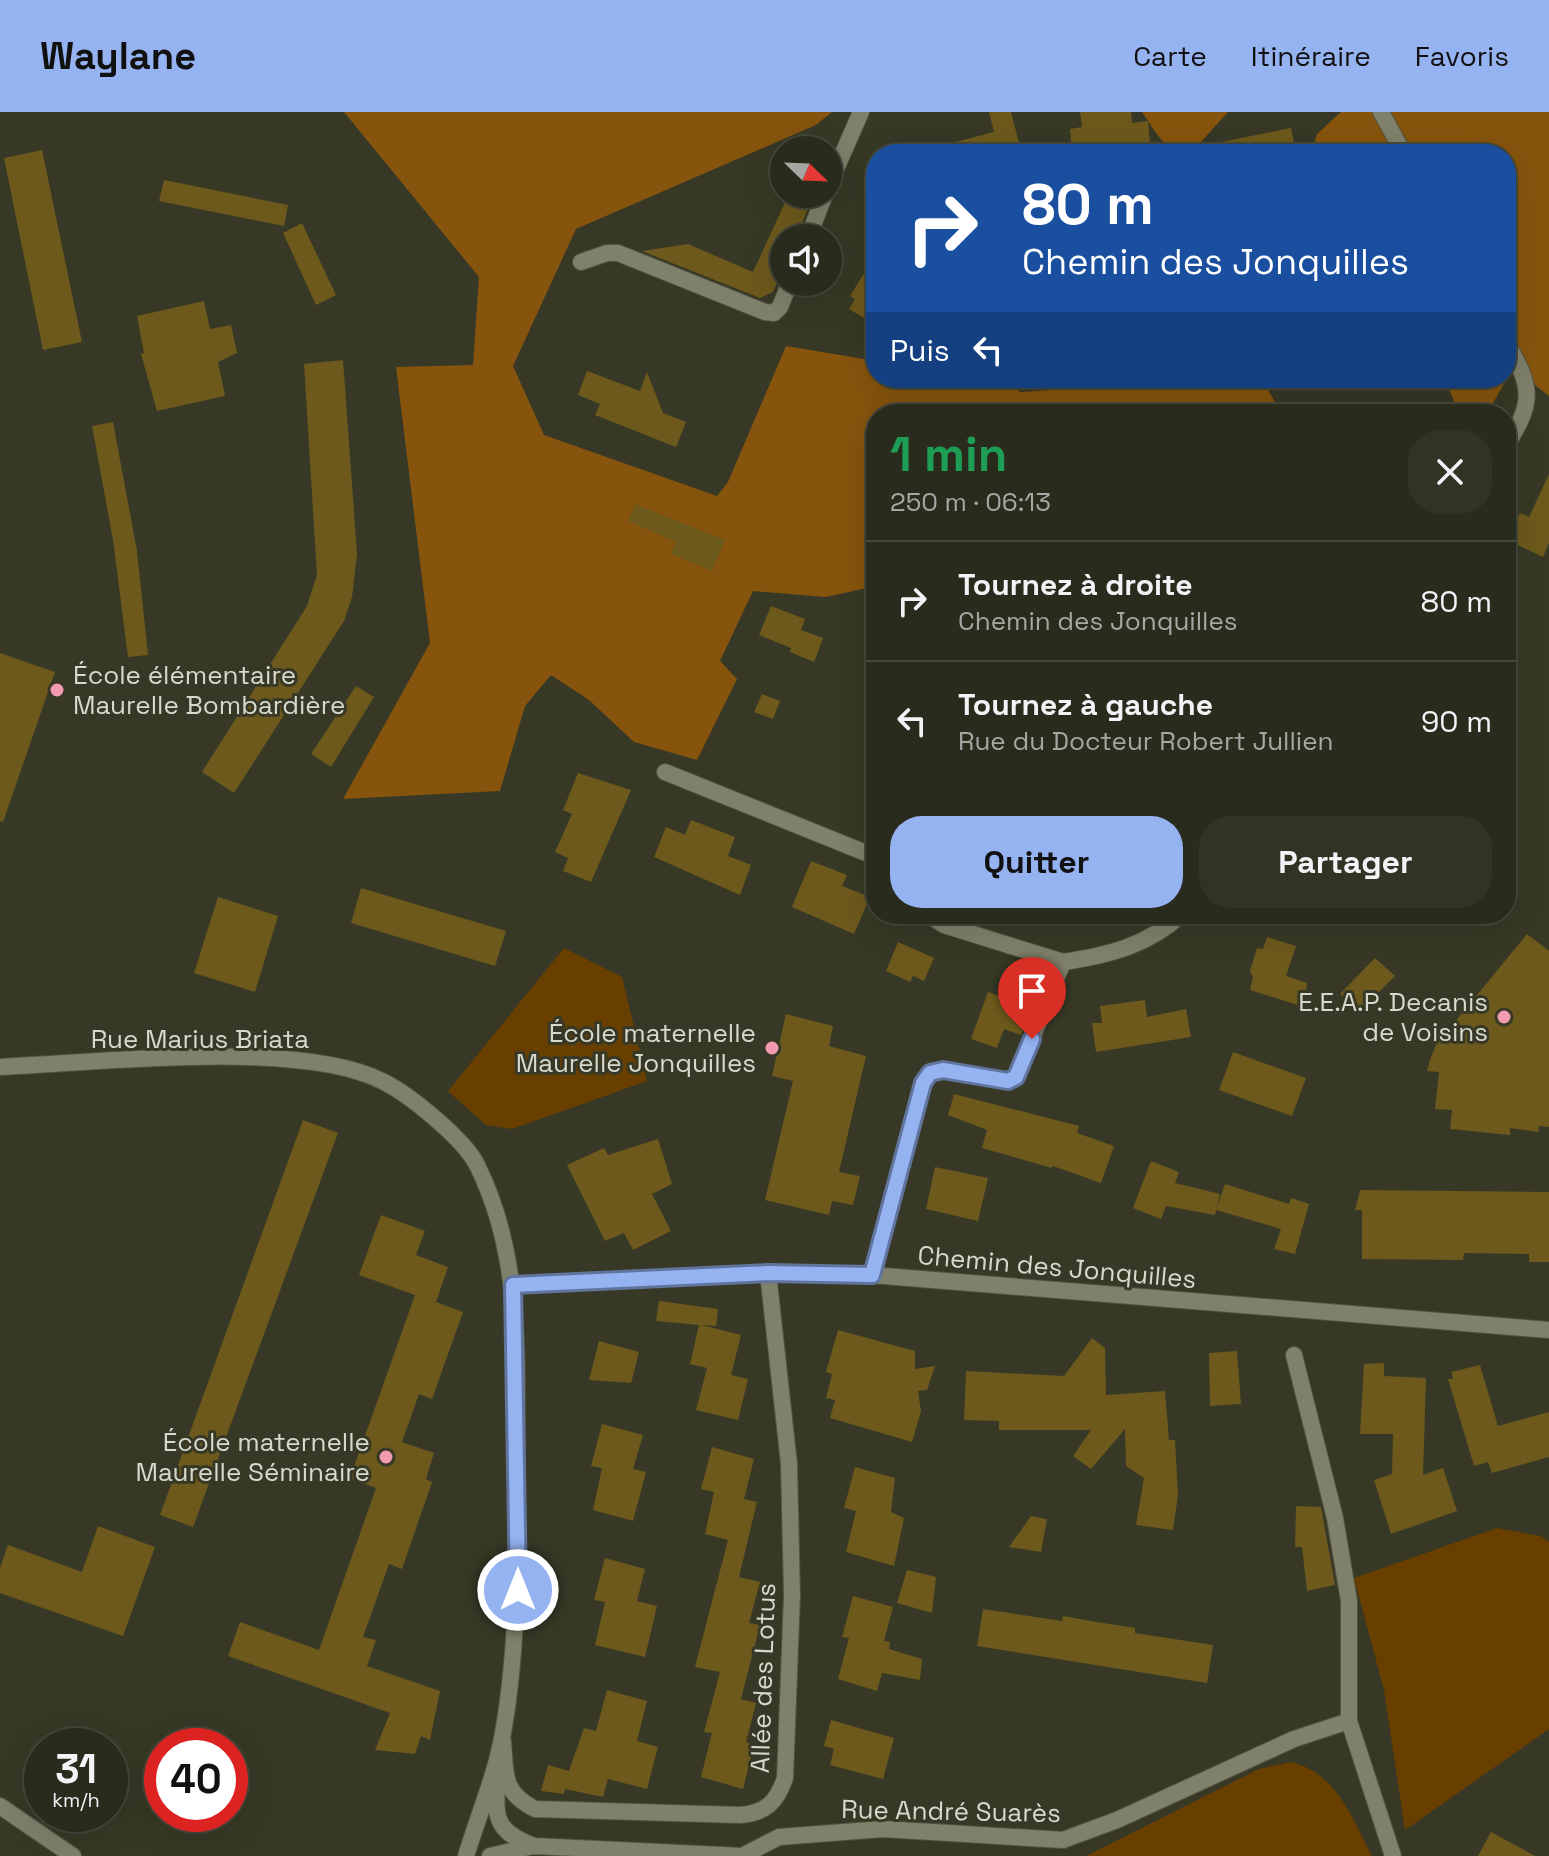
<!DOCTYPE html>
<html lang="fr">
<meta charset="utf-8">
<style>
:root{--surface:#292b1c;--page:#313325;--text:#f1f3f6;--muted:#a5a7a3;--line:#45473b;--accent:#95b2f1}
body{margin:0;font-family:"Space Grotesk",sans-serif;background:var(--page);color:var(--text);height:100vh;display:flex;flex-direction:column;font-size:30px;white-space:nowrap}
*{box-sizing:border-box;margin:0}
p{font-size:26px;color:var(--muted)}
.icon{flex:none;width:44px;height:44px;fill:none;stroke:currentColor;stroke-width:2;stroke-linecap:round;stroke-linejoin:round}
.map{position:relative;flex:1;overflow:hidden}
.panel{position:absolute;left:866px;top:292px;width:650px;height:520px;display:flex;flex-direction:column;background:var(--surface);border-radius:32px;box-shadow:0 8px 32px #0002,0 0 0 2px var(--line)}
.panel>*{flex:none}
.hud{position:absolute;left:866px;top:32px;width:650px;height:244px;border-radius:32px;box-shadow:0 8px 32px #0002,0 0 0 2px var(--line);background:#1a4fa0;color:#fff;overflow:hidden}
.needle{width:52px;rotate:113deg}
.tools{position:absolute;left:770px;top:24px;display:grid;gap:16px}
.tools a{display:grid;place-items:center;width:72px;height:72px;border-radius:50%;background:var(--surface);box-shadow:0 8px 32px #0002,0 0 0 2px var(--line);font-size:40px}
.speed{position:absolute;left:24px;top:1616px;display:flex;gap:16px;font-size:40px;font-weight:700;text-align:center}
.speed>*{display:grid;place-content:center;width:104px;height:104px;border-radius:50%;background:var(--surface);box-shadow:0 8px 32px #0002,0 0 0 2px var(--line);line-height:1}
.speed small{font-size:20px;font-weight:400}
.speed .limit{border:12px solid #d22;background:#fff;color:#111}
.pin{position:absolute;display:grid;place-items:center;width:68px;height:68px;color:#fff;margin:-82px -34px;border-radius:50% 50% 50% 0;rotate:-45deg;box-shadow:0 0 8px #0007}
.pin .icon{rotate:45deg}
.me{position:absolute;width:88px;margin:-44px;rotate:0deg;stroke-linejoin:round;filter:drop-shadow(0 0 6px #0008)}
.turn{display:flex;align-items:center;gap:28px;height:168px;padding:0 24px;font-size:36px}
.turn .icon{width:104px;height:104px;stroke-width:2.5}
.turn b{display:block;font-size:56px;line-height:68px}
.then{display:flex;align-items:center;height:76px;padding:0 24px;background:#0003;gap:16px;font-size:30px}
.round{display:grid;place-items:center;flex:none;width:84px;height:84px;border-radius:32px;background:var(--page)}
.head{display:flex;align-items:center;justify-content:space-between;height:136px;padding:0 24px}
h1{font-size:48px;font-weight:700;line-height:60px;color:#1e9e55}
.button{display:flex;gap:16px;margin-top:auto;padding:16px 24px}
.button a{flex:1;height:92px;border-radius:32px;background:var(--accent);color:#111;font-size:32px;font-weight:700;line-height:92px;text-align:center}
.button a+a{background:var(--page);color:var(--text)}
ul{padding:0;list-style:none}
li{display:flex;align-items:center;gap:24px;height:120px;padding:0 24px;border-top:2px solid var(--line)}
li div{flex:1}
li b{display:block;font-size:30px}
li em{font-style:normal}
header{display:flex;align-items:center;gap:48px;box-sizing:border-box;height:112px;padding:0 40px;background:var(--accent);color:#111}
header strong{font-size:38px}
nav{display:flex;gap:44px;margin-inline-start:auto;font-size:28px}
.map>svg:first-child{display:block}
.green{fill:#693f00}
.forest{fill:#86540d}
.building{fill:#6d591c}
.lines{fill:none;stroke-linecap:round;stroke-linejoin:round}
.minor-casing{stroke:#535443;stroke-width:18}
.tertiary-casing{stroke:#535443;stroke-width:18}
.minor{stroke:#7f816b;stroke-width:16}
.tertiary{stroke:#7f816b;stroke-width:16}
.route-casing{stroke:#61749d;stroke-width:20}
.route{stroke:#95b2f1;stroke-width:14}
.poi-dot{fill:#f29ab0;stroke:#373926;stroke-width:3}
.labels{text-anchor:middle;stroke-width:6;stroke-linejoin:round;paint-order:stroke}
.poi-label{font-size:26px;fill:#d8d9cd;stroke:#373926;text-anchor:end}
.street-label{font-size:26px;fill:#d8d9cd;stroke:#373926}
</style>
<header>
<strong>Waylane</strong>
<nav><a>Carte</a><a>Itinéraire</a><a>Favoris</a></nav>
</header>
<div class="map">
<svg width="1549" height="1744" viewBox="0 0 1549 1744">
<rect width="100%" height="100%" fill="#373926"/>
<path class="green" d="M 564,836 L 622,865 L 647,969 L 512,1017 L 486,1013 L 448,979 Z
M 1497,1416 L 1541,1424 L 1549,1430 L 1549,1617 L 1405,1718 L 1384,1578 L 1354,1466 Z
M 1291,1650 C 1337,1661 1352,1706 1372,1744 L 1086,1744 L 1259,1657 Z"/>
<path class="forest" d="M 344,0 L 832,0 L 816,13 L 576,117 L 513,254 L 544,323 L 717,384 L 728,370 L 786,234 L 876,249 L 876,266 L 1010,266 L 1020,280 L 1130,273 L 1132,266 L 1205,266 L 1215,272 L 1261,266 L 1282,302 L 876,302 L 876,474 L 826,485 L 753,479 L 720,549 L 737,567 L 697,648 L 634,630 L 589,588 L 551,563 L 525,594 L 500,679 L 343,687 L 430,531 L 396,255 L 473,253 L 479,165 Z
M 1142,0 L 1228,0 L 1190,42 C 1165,42 1155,18 1142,0 Z
M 1341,0 L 1549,0 L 1549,284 L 1513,256 L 1493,291 L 1455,291 L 1444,267 L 1506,266 L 1506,42 L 1311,42 L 1317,22 Z"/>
<path class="building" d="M 989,0 L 1011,0 L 1022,42 L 937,42 L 936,35 L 994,20 Z
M 1080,0 L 1131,0 L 1132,11 L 1148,9 L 1151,42 L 1072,42 L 1070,17 L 1082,15 Z
M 1291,16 L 1296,42 L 1213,42 L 1212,32 Z
M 42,38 L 82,230 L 43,238 L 4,46 Z
M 164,68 L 288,93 L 284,114 L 159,89 Z
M 788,84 L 809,94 L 796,126 L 784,126 L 784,155 L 773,180 L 760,186 L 642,139 L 688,132 L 753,160 Z
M 302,111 L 336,183 L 316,193 L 283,121 Z
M 876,142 L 876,213 L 849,197 L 855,187 L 850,184 Z
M 204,189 L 210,217 L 231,213 L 237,241 L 218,250 L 225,284 L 157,299 L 141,242 L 144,241 L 137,204 Z
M 343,248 L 357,442 L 352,485 L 344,509 L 234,681 L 202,660 L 307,494 L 317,463 L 304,252 Z
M 587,259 L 640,279 L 647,260 L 663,301 L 686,310 L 676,335 L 595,303 L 600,292 L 578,283 Z
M 113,310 L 137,439 L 148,543 L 128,545 L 113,428 L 92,314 Z
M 1549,362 L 1549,431 L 1543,445 L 1507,428 L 1520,401 L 1529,405 Z
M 635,392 L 725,428 L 712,459 L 671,442 L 676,430 L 628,409 Z
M 771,494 L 805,507 L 801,518 L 823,526 L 814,550 L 790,540 L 791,536 L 759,523 Z
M 0,541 L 55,560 L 3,710 L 0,709 Z
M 356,574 L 374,585 L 331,655 L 311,642 Z
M 762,582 L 780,589 L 773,607 L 754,600 Z
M 578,661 L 631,678 L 591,770 L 563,759 L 568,746 L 555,740 L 572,702 L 563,698 Z
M 691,708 L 735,725 L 728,744 L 751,753 L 740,783 L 654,745 L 666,715 L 685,723 Z
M 811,749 L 847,763 L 842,774 L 870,785 L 854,822 L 792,795 Z
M 361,776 L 506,819 L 495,854 L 351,811 Z
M 218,785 L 278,804 L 255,880 L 194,861 Z
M 1527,822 L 1549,839 L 1549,1015 L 1539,1014 L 1538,1020 L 1510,1016 L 1510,1023 L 1450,1017 L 1452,998 L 1435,997 L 1439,960 L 1427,959 L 1431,945 L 1436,933 Z
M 1267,825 L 1296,834 L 1286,864 L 1307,871 L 1304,895 L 1250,878 L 1253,865 L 1250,859 L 1257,836 L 1263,837 Z
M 898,830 L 934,846 L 924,869 L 913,864 L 910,870 L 886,859 Z
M 1375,846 L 1395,864 L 1359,900 L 1340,882 Z
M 1020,876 L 1038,882 L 1021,923 L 1004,917 L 997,936 L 971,927 L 988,880 L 1015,890 Z
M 1145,888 L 1147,905 L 1186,897 L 1191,925 L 1096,940 L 1092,911 L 1102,911 L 1100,894 Z
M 786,902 L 833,914 L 829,934 L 866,944 L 839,1060 L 860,1064 L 853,1093 L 832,1089 L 829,1103 L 765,1088 L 793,969 L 772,964 Z
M 1233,940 L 1306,966 L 1292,1004 L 1219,978 Z
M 954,982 L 1079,1014 L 1077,1021 L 1114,1034 L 1101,1071 L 1053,1054 L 1052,1056 L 982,1036 L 987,1018 L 948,1003 Z
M 303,1008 L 338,1021 L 193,1415 L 160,1403 Z
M 658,1027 L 672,1072 L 652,1082 L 671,1119 L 633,1138 L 624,1121 L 605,1129 L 567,1053 L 604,1036 L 608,1043 Z
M 1151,1049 L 1179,1060 L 1175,1071 L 1220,1082 L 1215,1103 L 1166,1094 L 1161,1107 L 1133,1096 Z
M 935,1055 L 988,1066 L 978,1109 L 926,1097 Z
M 1225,1072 L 1289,1092 L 1291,1086 L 1309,1092 L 1295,1142 L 1274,1137 L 1281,1117 L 1216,1098 Z
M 1360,1078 L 1549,1080 L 1549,1150 L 1529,1150 L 1529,1142 L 1464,1141 L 1463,1148 L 1362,1147 L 1362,1098 L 1355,1098 Z
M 381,1103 L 425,1119 L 416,1143 L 448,1155 L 436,1190 L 463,1200 L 432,1287 L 419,1282 L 402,1330 L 434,1341 L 426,1367 L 432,1370 L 402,1457 L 389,1452 L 363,1525 L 376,1528 L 367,1554 L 440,1579 L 430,1628 L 421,1624 L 415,1642 L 375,1638 L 390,1601 L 228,1544 L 240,1510 L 319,1538 L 376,1376 L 350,1366 L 415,1183 L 359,1163 Z
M 659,1189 L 718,1197 L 716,1214 L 702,1213 L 741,1223 L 731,1263 L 748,1267 L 738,1308 L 696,1298 L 707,1256 L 690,1252 L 699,1213 L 656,1209 Z
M 838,1218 L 915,1239 L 915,1257 L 935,1254 L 927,1278 L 918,1279 L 921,1299 L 912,1330 L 830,1306 L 835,1288 L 826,1286 L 832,1262 L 826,1260 Z
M 1092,1226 L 1105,1236 L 1106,1283 L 1165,1279 L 1169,1328 L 1175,1328 L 1178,1383 L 1173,1418 L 1136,1413 L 1144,1366 L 1126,1354 L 1125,1317 L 1091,1357 L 1073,1344 L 1091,1318 L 999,1318 L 999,1309 L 964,1308 L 966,1259 L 1064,1264 Z
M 599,1229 L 639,1240 L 631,1271 L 589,1268 Z
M 1237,1239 L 1241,1292 L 1210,1294 L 1209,1241 Z
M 1384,1251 L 1384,1264 L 1426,1266 L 1423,1363 L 1443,1356 L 1457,1399 L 1391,1422 L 1374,1368 L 1392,1362 L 1393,1322 L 1360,1322 L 1364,1252 Z
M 1480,1253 L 1498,1314 L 1549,1300 L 1549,1345 L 1492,1361 L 1488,1350 L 1474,1354 L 1448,1267 L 1453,1267 L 1451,1260 Z
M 602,1312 L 643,1323 L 633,1357 L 646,1360 L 633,1409 L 593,1398 L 602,1356 L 591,1354 Z
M 712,1335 L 754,1347 L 744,1387 L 757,1390 L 739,1465 L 760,1470 L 749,1511 L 760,1513 L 741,1587 L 756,1591 L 746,1630 L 754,1633 L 743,1677 L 701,1665 L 712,1621 L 704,1620 L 720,1560 L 695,1555 L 728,1428 L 705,1422 L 714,1380 L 701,1377 Z
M 855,1355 L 895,1366 L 891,1400 L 904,1406 L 894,1454 L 846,1440 L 856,1399 L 844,1396 Z
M 1296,1394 L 1321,1395 L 1335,1473 L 1307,1479 L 1302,1435 L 1295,1435 Z
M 1031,1404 L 1047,1407 L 1041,1440 L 1009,1435 Z
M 98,1414 L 155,1435 L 123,1524 L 0,1481 L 0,1456 L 8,1433 L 82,1460 Z
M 605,1446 L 645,1457 L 637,1489 L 657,1494 L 645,1545 L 595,1533 L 605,1490 L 594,1488 Z
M 907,1458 L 936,1465 L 932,1501 L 897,1491 Z
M 853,1484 L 893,1495 L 884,1529 L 890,1530 L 889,1537 L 922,1547 L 920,1568 L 882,1561 L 877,1579 L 838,1567 L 849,1526 L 842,1525 Z
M 983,1497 L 1062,1509 L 1063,1504 L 1097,1510 L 1135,1516 L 1135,1521 L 1213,1533 L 1207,1571 L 977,1534 Z
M 607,1578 L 647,1589 L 637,1629 L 658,1635 L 647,1677 L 608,1667 L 603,1685 L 565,1677 L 564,1682 L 541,1679 L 548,1653 L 569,1659 L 584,1616 L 596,1619 Z
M 831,1608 L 894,1626 L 883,1667 L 830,1653 L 834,1637 L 824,1634 Z
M 1491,1720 L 1535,1744 L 1478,1744 Z"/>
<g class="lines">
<g class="minor-casing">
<path id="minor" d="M 1381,0 L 1404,42
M 828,75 L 861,0
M 808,126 L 825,82
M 581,150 L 607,141 L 618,141 L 765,200 L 774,201 L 780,195 L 790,170
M 1506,229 C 1532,276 1535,288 1506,334
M 665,660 L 876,745
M 1063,850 C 1109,843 1147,834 1182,802
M 872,1163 L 923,971 L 930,961 L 943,958 L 1008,969 L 1016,965 L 1063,850 L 944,813 L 927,802
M 513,1173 L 768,1161 L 872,1163 L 1549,1218
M 1294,1243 L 1335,1406 L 1349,1489 L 1349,1609 L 1393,1744
M 503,1630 C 506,1664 502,1680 535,1697 L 740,1703 C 766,1701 777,1690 785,1666 L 792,1483 L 789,1352 L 768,1161
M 0,1694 L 73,1744
M 742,1744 L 779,1725 L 883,1717 L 1063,1728 L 1117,1708 L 1294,1627 L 1349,1609"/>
</g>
<g class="tertiary-casing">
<path id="tertiary" d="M 0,955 C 96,951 300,927 382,969 C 409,982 464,1027 477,1053 C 523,1145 516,1247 517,1347 C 517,1439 519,1530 503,1621 C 496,1662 478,1704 466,1744
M 498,1666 C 494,1706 495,1719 534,1734 L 742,1744
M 490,1744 L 533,1734"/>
</g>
<use href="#minor" class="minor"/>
<use href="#tertiary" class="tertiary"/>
</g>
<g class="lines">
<g class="route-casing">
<path id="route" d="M 518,1478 L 513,1173 L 768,1161 L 872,1163 L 923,971 L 930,961 L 943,958 L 1008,969 L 1016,965 L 1032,927"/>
</g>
<use href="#route" class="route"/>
</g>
<g class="poi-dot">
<circle cx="57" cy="578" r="8"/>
<circle cx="1504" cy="905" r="8"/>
<circle cx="772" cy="936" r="8"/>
<circle cx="386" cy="1345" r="8"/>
</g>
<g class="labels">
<g class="poi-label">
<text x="73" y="572" text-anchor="start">École élémentaire<tspan x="73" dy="30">Maurelle Bombardière</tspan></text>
<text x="1488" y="899">E.E.A.P. Decanis<tspan x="1488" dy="30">de Voisins</tspan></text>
<text x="756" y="930">École maternelle<tspan x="756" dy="30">Maurelle Jonquilles</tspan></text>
<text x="370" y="1339">École maternelle<tspan x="370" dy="30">Maurelle Séminaire</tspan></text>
</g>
<g class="street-label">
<text x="200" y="936">Rue Marius Briata</text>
<text transform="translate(1057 1155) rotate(5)" y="9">Chemin des Jonquilles</text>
<text transform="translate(763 1566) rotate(-88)" y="9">Allée des Lotus</text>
<text transform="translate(951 1699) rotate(1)" y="9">Rue André Suarès</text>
</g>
</g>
</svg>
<div class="tools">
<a><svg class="needle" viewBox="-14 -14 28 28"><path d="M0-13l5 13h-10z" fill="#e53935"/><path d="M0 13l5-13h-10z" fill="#a5a7a3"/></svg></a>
<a><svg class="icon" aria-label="sound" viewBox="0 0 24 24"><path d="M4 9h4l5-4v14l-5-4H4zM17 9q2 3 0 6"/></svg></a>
</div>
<div class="speed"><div>31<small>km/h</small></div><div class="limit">40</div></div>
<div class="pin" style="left:1032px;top:927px;background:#d93025"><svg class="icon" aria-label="arrive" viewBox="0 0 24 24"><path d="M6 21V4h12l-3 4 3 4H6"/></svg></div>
<svg class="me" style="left:518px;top:1478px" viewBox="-20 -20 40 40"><circle r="17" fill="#95b2f1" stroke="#fff" stroke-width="3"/><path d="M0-11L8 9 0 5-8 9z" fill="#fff"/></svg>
<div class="hud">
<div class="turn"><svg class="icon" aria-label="right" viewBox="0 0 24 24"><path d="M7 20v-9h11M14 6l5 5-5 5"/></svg><div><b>80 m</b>Chemin des Jonquilles</div></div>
<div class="then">Puis<svg class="icon" aria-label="left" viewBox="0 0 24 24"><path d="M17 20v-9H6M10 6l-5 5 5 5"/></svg></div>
</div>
<section class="panel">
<div class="head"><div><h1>1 min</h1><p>250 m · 06:13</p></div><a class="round"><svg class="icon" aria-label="close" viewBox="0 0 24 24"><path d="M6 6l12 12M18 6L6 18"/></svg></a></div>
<ul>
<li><svg class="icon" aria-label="right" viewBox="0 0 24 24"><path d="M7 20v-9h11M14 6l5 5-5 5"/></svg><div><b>Tournez à droite</b><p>Chemin des Jonquilles</p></div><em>80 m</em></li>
<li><svg class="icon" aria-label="left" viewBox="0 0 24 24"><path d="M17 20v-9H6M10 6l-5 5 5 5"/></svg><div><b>Tournez à gauche</b><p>Rue du Docteur Robert Jullien</p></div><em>90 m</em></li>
</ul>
<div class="button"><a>Quitter</a><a>Partager</a></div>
</section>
</div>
